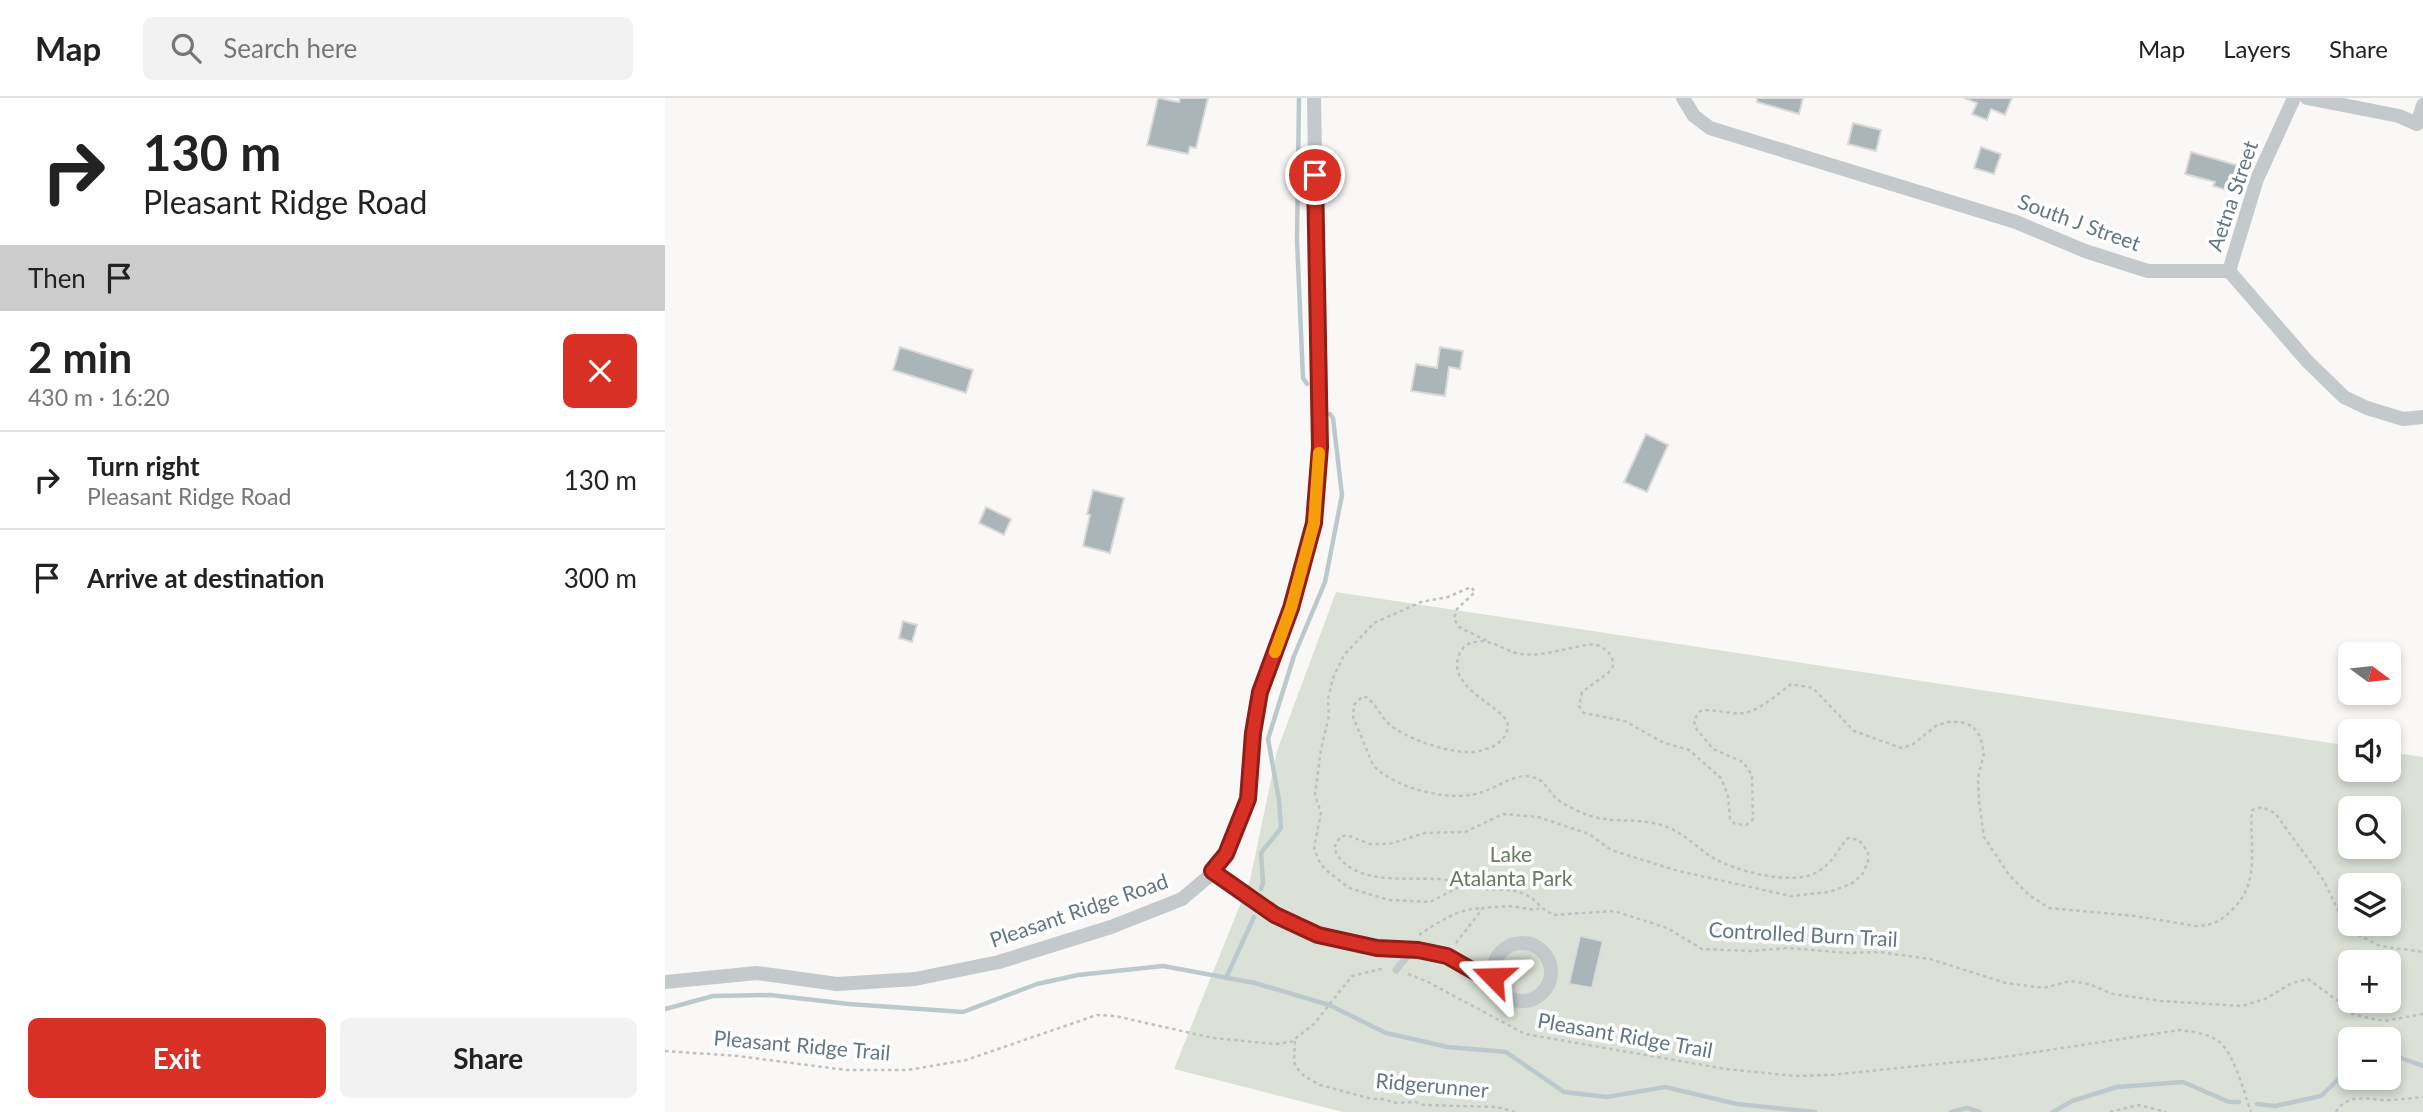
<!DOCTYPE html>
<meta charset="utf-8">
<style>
:root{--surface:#fff;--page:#f2f2f2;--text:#222;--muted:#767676;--line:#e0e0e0;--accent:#d93025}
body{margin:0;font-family:Lato,sans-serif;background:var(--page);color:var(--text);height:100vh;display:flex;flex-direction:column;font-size:26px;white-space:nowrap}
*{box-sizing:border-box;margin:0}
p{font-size:23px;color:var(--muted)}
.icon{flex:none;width:38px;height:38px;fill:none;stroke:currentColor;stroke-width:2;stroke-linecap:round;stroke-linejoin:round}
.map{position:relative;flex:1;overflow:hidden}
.drawer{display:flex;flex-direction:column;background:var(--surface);width:665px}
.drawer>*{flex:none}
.top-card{background:#fff;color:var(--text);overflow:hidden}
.needle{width:46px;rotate:105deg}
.buttons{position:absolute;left:1673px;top:544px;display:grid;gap:14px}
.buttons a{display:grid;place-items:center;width:63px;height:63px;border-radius:10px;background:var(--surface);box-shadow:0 4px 10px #0003;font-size:35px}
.pin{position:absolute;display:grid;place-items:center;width:60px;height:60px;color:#fff;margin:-30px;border:4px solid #fff;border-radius:50%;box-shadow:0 2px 7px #0007}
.me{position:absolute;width:77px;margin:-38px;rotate:292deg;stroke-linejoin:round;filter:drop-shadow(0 0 5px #0008)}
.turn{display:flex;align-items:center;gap:24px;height:147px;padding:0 28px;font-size:32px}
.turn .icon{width:91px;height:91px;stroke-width:2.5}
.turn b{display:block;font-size:49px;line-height:60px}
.then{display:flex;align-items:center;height:66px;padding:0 28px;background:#0003;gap:14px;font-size:26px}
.round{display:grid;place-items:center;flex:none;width:74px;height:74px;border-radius:10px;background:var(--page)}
.overview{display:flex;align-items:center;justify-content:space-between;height:119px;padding:0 28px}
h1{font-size:42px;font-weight:700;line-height:52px}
.action{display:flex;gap:14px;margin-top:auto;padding:14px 28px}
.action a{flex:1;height:80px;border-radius:10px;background:var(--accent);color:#fff;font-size:28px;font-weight:700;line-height:80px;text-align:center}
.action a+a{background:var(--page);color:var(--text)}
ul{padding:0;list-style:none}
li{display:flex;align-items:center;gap:21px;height:98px;padding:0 28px;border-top:2px solid var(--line)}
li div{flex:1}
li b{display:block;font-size:26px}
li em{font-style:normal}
header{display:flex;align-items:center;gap:42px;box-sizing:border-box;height:98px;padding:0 35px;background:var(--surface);border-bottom:2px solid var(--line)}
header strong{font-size:33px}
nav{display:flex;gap:38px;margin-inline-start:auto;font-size:24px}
.search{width:490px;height:63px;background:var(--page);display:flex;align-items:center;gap:18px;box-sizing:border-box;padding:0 24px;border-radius:10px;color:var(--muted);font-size:26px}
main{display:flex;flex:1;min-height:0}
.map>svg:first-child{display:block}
.green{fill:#dbe1d7;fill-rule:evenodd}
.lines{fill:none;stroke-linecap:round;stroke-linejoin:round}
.stream{stroke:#bcc9cc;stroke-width:4.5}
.building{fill:#aab5b9;stroke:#dadad8;stroke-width:2}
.path{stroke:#bec1c3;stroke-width:2.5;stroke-dasharray:3.5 3.5;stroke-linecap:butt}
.service{stroke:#c4c9cc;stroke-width:7}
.minor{stroke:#c4c9cc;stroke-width:14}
.route-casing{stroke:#8d1f18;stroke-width:18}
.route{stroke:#d93025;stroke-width:12}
.slow{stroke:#f59e0b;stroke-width:12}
.labels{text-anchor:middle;stroke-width:7;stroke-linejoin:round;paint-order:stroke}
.street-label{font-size:21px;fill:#637782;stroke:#fff}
.park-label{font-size:21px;fill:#687a62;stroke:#fff}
</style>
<header>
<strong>Map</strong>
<div class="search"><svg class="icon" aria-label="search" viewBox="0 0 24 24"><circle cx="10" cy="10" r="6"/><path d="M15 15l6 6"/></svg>Search here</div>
<nav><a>Map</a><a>Layers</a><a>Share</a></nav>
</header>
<main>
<section class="drawer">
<div class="top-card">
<div class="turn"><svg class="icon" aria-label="right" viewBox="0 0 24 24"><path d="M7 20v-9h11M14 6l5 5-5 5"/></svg><div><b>130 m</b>Pleasant Ridge Road</div></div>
<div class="then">Then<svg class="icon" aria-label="arrive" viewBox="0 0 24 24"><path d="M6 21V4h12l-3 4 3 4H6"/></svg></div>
</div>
<div class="overview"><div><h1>2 min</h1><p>430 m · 16:20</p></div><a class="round" style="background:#d93025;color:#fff"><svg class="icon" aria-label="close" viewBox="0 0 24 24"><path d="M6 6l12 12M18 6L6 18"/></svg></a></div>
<ul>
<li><svg class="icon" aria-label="right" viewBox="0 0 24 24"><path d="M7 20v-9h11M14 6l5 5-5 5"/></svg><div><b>Turn right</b><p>Pleasant Ridge Road</p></div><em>130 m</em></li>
<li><svg class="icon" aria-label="arrive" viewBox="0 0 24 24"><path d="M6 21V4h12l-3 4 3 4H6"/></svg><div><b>Arrive at destination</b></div><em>300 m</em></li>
</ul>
<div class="action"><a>Exit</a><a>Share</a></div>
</section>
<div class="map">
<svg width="1758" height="1014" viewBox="0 0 1758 1014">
<rect width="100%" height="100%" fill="#f9f8f6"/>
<path class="green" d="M 671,494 L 1685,648 L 1685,672 L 1724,672 L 1724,654 L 1758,659 L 1758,1014 L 678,1014 L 509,971 L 585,782 L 612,653 ZM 1685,710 L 1724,710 L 1724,749 L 1685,749 ZM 1685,788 L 1724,788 L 1724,826 L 1685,826 ZM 1685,864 L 1724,864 L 1724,903 L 1685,903 ZM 1685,942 L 1724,942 L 1724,980 L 1685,980 Z"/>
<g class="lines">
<path class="stream" d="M 634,0 L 632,142 L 638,280 L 642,286
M 596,791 L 598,785 L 596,755 L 616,730 L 614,702 L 603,641 L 629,558 L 660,484 L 677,397 L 668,320 L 665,316
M 561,880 L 589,819
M 0,911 L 48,898 L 105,897 L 184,906 L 298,914 L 372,886 L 413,877 L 498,868 L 590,885 L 664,907 L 721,935 L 783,949 L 841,954 L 899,994 L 942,999 L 1000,989 L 1072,1006 L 1150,1014
M 1724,960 L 1733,959 L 1758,968
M 1592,1006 L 1610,1008 L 1656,998 L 1685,970
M 1286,1014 L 1302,1010 L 1315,1014
M 1388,1014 L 1407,1003 L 1452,989 L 1518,984 L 1564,1004 L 1574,1004"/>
</g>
<path class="building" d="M 493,0 L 514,4 L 515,0 L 543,0 L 531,50 L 525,49 L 523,56 L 482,47 Z
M 1092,0 L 1138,0 L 1134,16 L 1092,4 Z
M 1299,0 L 1347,0 L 1340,17 L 1326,11 L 1322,22 L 1307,16 L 1312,5 Z
M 1188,25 L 1216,32 L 1211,53 L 1183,46 Z
M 1316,49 L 1336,56 L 1329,76 L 1309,70 Z
M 1526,54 L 1578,69 L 1571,95 L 1548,88 L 1550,84 L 1520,76 Z
M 235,249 L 308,272 L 301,295 L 228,272 Z
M 775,249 L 798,253 L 795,271 L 784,269 L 780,298 L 746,293 L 751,266 L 772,270 Z
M 981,336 L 1003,347 L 982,394 L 959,384 Z
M 428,392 L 459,400 L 445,455 L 418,448 L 425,417 L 422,416 Z
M 321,409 L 346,421 L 339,437 L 314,425 Z
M 238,523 L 252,527 L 247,544 L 234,540 Z
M 915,838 L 938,843 L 927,890 L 904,886 Z"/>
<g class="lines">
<path class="path" d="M 800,786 L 765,804 L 724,802 L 684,790 L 661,772 L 655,765 L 649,750 L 656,715 L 650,697 L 656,651 L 664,618 L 663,601 L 668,580 L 679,557 L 709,525 L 756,504 L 783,499 L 806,489 L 810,494 L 792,511 L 789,521 L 794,529 L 822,543
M 877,810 L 888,817 L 949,813 L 1002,830 L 1037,851 L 1086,853 L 1123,850 L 1184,855 L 1214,854 L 1265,861 L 1341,885 L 1379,890 L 1405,883 L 1424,886 L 1448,896 L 1496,903 L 1577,908 L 1600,901 L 1627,885 L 1643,881 L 1673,903 L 1682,914 L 1699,919 L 1719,923 L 1758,916
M 754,837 C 773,824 794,810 818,810
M 791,845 L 818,810 L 843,808 L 871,812 L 876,809 C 855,785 838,795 812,790 C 797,787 785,781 770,781 C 737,779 685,788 669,750 L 675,739 L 682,737 L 705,746 L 724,746 L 760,735 L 800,734 L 838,716 L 873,719 L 924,736 L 946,752 L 1013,773 L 1126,798 L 1164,794 L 1186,786 L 1197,777 L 1203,764 L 1203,754 L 1194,742 L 1183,740 C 1171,753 1169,764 1152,774 C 1128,789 1066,772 1045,758 C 1028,746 1016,733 996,727 C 966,718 944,728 913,713 C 905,709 897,706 890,699 C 882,691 879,681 867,679 C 850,675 833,689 817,694 C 787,705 730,691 708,667 L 688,619 L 689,607 L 698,598 C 710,602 714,617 723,625 C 739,640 781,654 803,654 C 810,655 817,652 824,650 C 837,646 850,629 838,618 C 822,602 783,585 794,557 C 797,550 802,545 810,544 C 827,540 840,554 856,556 C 881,559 906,548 930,546 C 941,551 948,555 948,568 L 943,575 L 917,594 L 914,608 L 919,615 L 960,623 L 997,644 L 1024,652 L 1056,680 L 1063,698 L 1065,721 L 1070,726 L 1081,727 L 1088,721 L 1087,677 L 1078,664 L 1048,651 L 1030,629 L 1029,622 L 1035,613 C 1050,610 1064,617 1079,615 C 1095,612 1113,596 1126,586 L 1148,590 L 1189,633 L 1236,650 L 1247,647 L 1272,627 L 1284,624 L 1296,624 L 1307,628 L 1315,638 L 1319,655 L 1313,680 L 1314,703 L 1319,739 L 1344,777 L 1364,797 L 1384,810 L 1470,818 L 1531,828 C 1548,828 1557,822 1569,810 C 1596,782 1584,747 1587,712 L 1597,709 L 1610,715 L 1659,783 L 1682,831 L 1715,848 L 1758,854
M 743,876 L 763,884 L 860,936 L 1061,971 L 1130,978 L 1165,977 L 1332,960 L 1515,932 C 1527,934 1542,935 1553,943 C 1569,954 1579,995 1586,1014
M 630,943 L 629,964 L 633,971 L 639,978 L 655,987 L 707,1001 L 717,1001 L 732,1005 L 751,1004 L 759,1007 L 832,1009 L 850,1014
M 0,953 L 73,958 L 181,972 L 243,972 L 301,962 L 432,917 L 450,918 L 548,940 L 610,946 L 626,944 L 649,926 L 687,878 L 720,870
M 1445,1014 L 1474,1007 L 1501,1014
M 1671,1014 C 1683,994 1704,1002 1723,1002 C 1735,1002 1747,1000 1758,999"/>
<path class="service" d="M 731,872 L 747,852"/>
<path class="minor" d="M 1018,0 L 1029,18 L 1045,30 L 1351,124 L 1420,153 L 1483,173 L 1564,173 L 1642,263 L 1679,299 L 1702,310 L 1738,321 L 1758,319
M 1642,0 L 1734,18 L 1752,26 L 1758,7
M 1564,173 L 1592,81 L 1629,0
M 547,773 L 610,817 L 653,837 L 712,850 L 753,852 L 782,858 L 812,875 L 828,879
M828 874a29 29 0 1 1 58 0a29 29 0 1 1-58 0Z
M 0,884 L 92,875 L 172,886 L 250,881 L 334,864 L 446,829 L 517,801 L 543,779 L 561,756 L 583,701 L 588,635 L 595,594 L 626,510 L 649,425 L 655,349 L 649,0"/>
</g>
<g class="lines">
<g class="route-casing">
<path id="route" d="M 650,77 L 655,349 L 649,425 L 626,510 L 595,594 L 588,635 L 583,701 L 561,756 L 547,773 L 610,817 L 653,837 L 712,850 L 753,852 L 782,858 L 812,875 L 828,879"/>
</g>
<use href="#route" class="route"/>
<path class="slow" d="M 610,554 L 626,510 L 649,425 L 654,355"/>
</g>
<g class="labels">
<g class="street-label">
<text transform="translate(1568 98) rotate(-71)" y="7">Aetna Street</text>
<text transform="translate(1414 125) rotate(20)" y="7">South J Street</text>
<text transform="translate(414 813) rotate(-19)" y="7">Pleasant Ridge Road</text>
<text transform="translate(1138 837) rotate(3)" y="7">Controlled Burn Trail</text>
<text transform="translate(960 938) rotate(10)" y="7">Pleasant Ridge Trail</text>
<text transform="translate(137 948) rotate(5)" y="7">Pleasant Ridge Trail</text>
<text transform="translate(767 988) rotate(5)" y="7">Ridgerunner</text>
</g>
<g class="park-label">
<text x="846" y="764">Lake<tspan x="846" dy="24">Atalanta Park</tspan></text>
</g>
</g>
</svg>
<div class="buttons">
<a><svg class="needle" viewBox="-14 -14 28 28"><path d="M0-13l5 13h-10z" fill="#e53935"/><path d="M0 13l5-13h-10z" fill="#767676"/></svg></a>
<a><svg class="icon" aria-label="sound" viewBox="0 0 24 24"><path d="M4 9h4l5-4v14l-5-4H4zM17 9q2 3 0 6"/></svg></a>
<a><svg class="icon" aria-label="search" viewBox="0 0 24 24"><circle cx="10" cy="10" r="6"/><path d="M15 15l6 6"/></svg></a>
<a><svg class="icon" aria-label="layers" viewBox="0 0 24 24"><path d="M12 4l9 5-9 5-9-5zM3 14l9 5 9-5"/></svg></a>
<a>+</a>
<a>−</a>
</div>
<div class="pin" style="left:650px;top:77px;background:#d93025"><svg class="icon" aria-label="arrive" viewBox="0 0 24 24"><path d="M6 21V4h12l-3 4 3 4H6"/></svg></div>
<svg class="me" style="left:828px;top:879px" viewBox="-20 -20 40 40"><path d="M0-17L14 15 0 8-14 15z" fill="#d93025" stroke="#fff" stroke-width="4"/></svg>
</div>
</main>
